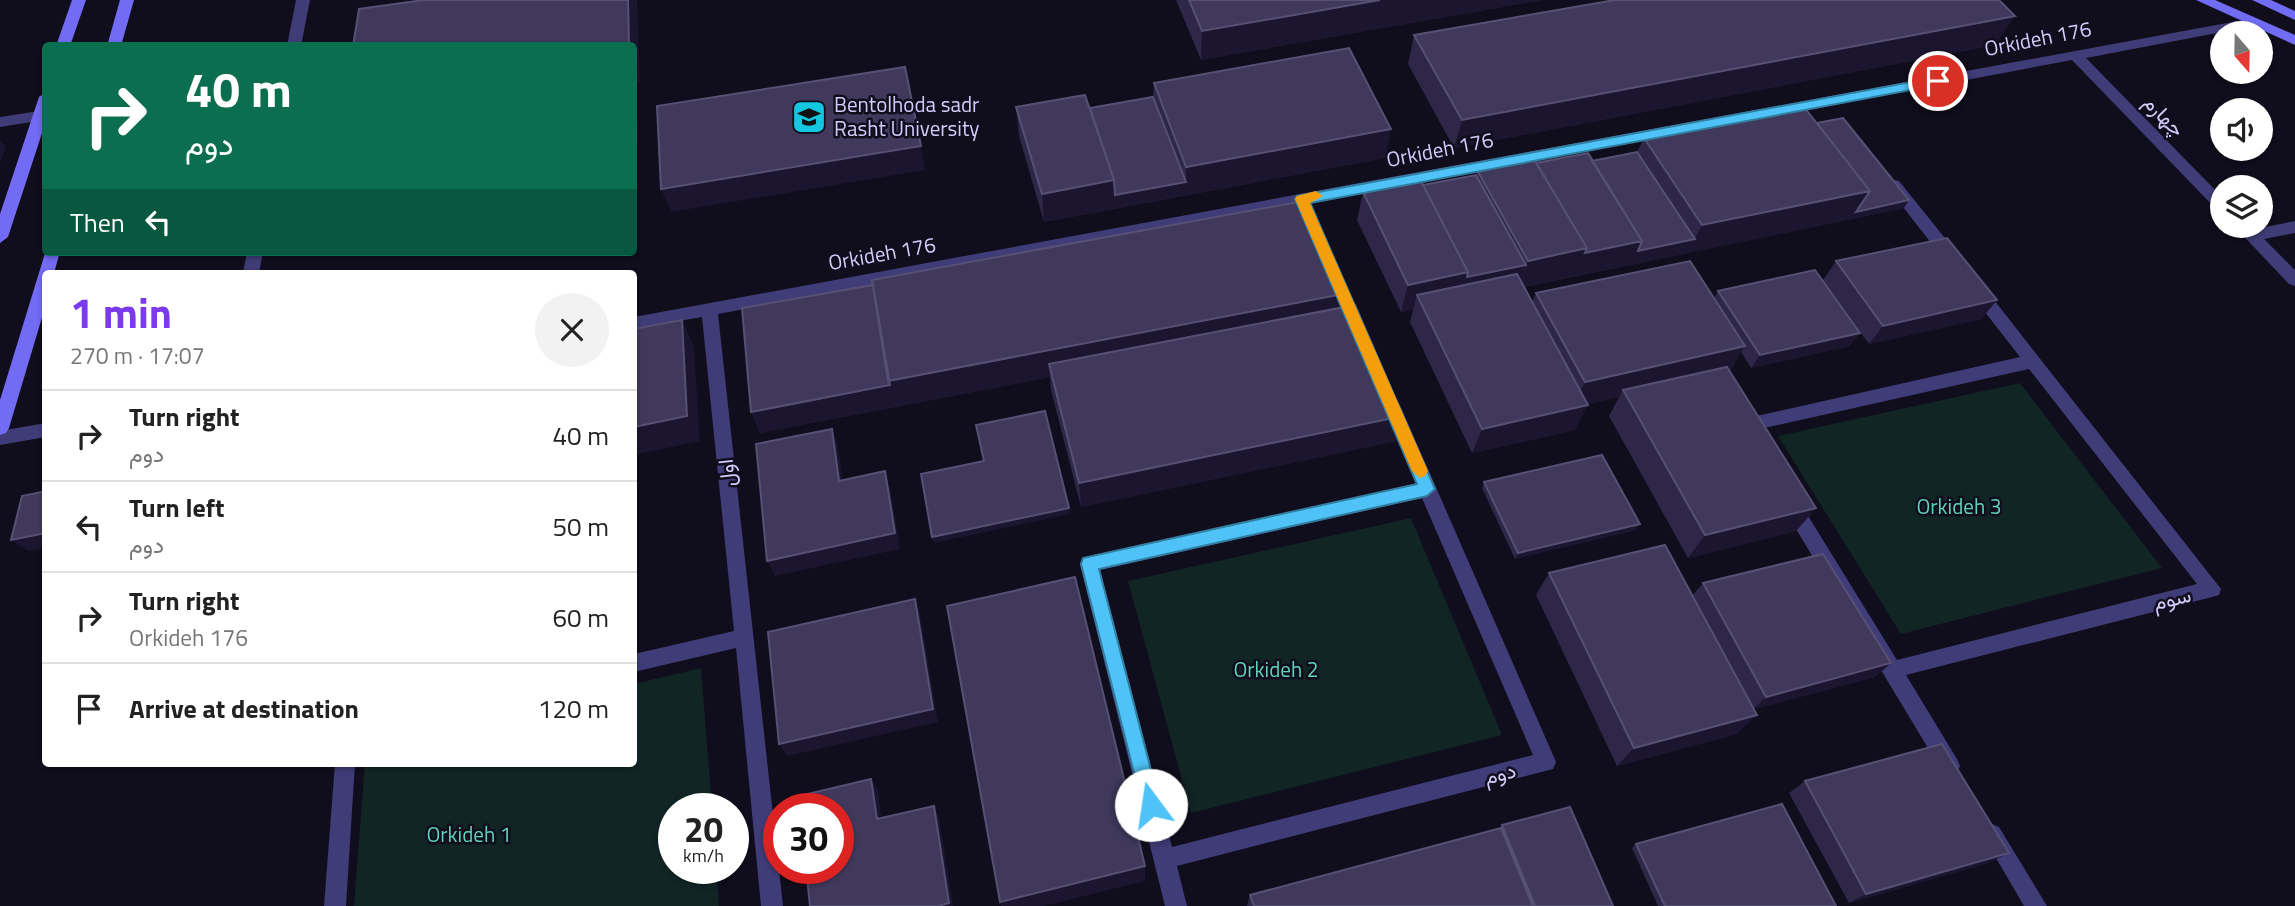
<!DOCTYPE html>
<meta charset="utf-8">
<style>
:root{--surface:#fff;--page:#f2f2f2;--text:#222;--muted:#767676;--line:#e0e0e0;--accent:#7c3aed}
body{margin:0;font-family:"Titillium Web",Vazirmatn,sans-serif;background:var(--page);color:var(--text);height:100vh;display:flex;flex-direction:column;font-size:26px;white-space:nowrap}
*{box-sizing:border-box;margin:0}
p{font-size:23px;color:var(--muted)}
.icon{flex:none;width:38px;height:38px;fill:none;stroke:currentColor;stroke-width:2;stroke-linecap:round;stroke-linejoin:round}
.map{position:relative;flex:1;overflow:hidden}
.side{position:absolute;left:42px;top:270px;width:595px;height:497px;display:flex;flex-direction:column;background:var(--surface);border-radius:7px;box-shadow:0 2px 5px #0004}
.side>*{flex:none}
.hud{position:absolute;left:42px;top:42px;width:595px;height:214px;border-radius:7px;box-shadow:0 2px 5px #0004;background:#0b6e4f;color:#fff;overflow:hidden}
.needle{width:46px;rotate:160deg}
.tools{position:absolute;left:2210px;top:21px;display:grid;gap:14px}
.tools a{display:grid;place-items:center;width:63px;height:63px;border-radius:50%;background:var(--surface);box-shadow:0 2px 5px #0004;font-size:35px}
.speed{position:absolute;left:658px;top:793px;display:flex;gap:14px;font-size:35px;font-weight:700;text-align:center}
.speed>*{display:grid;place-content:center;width:91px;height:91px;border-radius:50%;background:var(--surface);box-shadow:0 2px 5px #0004;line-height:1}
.speed small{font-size:18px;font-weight:400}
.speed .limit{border:10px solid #d22;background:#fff;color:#111}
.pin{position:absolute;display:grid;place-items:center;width:60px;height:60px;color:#fff;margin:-30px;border:4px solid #fff;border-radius:50%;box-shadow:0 2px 7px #0007}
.me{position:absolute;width:77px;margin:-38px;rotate:346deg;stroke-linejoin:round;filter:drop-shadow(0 0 5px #0008)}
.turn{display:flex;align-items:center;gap:24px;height:147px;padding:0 28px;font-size:32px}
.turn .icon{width:91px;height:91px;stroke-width:2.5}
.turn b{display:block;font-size:49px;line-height:60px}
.then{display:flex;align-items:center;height:66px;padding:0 28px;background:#0003;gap:14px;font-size:26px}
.round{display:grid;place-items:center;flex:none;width:74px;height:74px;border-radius:37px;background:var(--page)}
.summary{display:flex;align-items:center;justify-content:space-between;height:119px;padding:0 28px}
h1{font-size:42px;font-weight:700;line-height:52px;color:var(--accent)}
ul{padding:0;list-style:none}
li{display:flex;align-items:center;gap:21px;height:91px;padding:0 28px;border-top:2px solid var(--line)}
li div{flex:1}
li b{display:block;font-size:26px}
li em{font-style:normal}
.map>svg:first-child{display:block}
.green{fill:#112525}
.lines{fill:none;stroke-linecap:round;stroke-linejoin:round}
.lane{fill:#3f3c77;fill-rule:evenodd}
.street{fill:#3f3c77;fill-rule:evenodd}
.secondary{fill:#726bf3;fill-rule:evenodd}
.wall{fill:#2e2748}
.shaded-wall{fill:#1b152f}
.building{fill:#40395c;stroke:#575075;stroke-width:2}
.route{fill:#4fc3f7;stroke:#337fa1;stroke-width:2}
.slow{fill:#f59e0b}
.labels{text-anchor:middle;stroke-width:5;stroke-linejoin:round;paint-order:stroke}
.street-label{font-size:21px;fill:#d3ccfb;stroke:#100d1c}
.poi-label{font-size:21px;fill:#d3ccfb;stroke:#100d1c;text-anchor:start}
.park-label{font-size:21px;fill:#5fd4b9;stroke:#100d1c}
</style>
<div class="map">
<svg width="2295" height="906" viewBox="0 0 2295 906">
<rect width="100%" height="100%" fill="#100d1c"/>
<path class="green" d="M 2020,383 L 2162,568 L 1901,634 L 1778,436 Z
M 1411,518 L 1502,735 L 1191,813 L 1128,581 Z
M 701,668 L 712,808 L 674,808 L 674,868 L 716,868 L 719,906 L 354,906 L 365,763 L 634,763 L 634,684 Z"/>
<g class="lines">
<path class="lane" d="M 296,0 L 310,0 L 301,46 L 287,46 Z
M 247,252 L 263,252 L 259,273 L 243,273 Z"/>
<path class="street" d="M 2254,18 L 2261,22 L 2259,25 L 2086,58 L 2222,197 L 2222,212 L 2217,210 L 2072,60 L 718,314 L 783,906 L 761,906 L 736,648 L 634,672 L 634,654 L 734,631 L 702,317 L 634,329 L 634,317 Z
M 39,111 L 44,112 L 44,120 L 0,127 L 0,117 Z
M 1894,180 L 1899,181 L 1957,253 L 1959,257 L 1957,261 L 1945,261 L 1889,189 L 1886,185 Z
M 2295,221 L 2295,233 L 2264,239 L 2295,270 L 2295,286 L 2289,284 L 2234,226 L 2251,226 L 2255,229 Z
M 1977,284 L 1983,286 L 2221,589 L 2219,595 L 2212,597 L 1906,675 L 1957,759 L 1960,766 L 1957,773 L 1950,776 L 1943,773 L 1734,426 L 1737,421 L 1743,419 L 2020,357 L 1971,294 L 1969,290 ZM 2029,369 L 2197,584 L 1897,660 L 1755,430 Z
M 1391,398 L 1397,400 L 1400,405 L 1553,755 L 1556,762 L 1553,769 L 1177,866 L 1187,906 L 1165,906 L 1080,564 L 1082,558 L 1089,556 L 1416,484 L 1382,405 L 1385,400 ZM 1422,498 L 1533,755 L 1172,847 L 1100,570 Z
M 46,423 L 46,437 L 0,445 L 0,431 Z
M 335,763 L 355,763 L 346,906 L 324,906 Z
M 1992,824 L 1999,827 L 2047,906 L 2024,906 L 1982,834 L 1985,827 Z"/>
<path class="secondary" d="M 72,0 L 86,0 L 70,46 L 56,46 Z
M 120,0 L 134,0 L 121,46 L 107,46 Z
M 2196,0 L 2215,0 L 2295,35 L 2295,45 Z
M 2252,0 L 2271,0 L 2295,11 L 2295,20 Z
M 46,92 L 46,121 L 8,237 L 0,243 L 0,214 L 39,97 Z
M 46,250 L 46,252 L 60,252 L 54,273 L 46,273 L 46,304 L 9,428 L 6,433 L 0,435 L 0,400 Z"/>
</g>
<path class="wall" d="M 1176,0 L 1542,0 L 1201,60 Z
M 1414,35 L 1995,45 L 1454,148 L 1408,64 Z
M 1154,83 L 1391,129 L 1385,158 L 1044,222 L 1019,136 L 1016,107 L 1090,108 L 1153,97 Z
M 1817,123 L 1904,208 L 1524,287 L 1532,302 L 1536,293 L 1714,298 L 1718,291 L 1850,346 L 1751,368 L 1741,352 L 1730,371 L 1816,508 L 1796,531 L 1688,558 L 1609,416 L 1619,397 L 1587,404 L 1575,430 L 1472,453 L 1410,322 L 1413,310 L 1401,312 L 1357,220 L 1363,192 L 1423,185 L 1476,175 L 1477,170 L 1536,163 L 1592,161 L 1637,152 L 1644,138 Z
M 1836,261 L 1997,300 L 1981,319 L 1869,344 L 1823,280 Z
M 1345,307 L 1396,441 L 1081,507 L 1051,390 L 1050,377 L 760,433 L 751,412 Z
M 1484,482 L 1636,530 L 1515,559 L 1482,488 Z
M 1549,573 L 1692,596 L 1703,583 L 1891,663 L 1875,677 L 1754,709 L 1737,734 L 1617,766 L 1536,595 Z
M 1805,781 L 1988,863 L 1849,903 L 1789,793 Z
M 1502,825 L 1613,906 L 1247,906 L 1250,895 L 1500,828 Z
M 1636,844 L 1836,906 L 1658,906 L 1632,848 Z"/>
<path class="shaded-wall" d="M 628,0 L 637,0 L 640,81 L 634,82 L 634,46 L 629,46 Z
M 1380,0 L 1542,0 L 1201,60 L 1202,31 Z
M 2015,16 L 1995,45 L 1454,148 L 1462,120 Z
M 634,84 L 636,89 L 638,144 L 634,145 Z
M 1391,129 L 1385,158 L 1044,222 L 1042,194 L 1114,180 L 1186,182 L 1186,167 Z
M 0,140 L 6,146 L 0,163 Z
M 921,146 L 925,170 L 671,212 L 661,189 Z
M 1870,191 L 1909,200 L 1904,208 L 1688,253 L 1702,225 Z
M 1695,239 L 1688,253 L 1575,276 L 1585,253 L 1642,241 Z
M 1587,248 L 1575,276 L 1518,288 L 1528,261 Z
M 1526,265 L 1518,288 L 1417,295 L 1413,310 L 1401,312 L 1408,285 L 1468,272 Z
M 1348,293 L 1343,320 L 1049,364 L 1050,377 L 760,433 L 751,412 L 888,381 Z
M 1997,300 L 1981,319 L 1869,344 L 1883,326 Z
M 682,320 L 694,347 L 700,441 L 634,455 L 634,427 Z
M 1860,333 L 1850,346 L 1751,368 L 1760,355 Z
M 1745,346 L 1729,372 L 1623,390 L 1619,397 L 1572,407 L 1585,382 Z
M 1588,405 L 1575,430 L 1472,453 L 1482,429 Z
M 1403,416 L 1396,441 L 1081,507 L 1079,483 Z
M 832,429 L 838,446 L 845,497 L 839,481 Z
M 885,471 L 890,488 L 900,549 L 775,576 L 767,561 Z
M 1069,508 L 1070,514 L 934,543 L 932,537 Z
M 1816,508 L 1796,531 L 1688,558 L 1705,535 Z
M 1640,524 L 1636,530 L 1515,559 L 1518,553 Z
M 46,533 L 46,548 L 28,551 L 11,540 Z
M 915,599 L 920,614 L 938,722 L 787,756 L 779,744 Z
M 1891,663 L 1875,677 L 1752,710 L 1766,697 Z
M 1757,715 L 1737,734 L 1617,766 L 1634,748 Z
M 871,779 L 878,790 L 883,830 L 877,819 Z
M 934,806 L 939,817 L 953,906 L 938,906 Z
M 2009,853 L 1988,863 L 1849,903 L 1866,894 Z
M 1145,866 L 1145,881 L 1044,906 L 1001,906 L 1000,902 Z"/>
<path class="building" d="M 424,0 L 628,0 L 629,46 L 353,46 L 359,9 Z
M 1189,0 L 1380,0 L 1202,31 Z
M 1615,0 L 1999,0 L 2015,16 L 1462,120 L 1414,35 Z
M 1349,48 L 1391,129 L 1186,167 L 1154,83 Z
M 905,67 L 921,146 L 661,189 L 657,106 Z
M 1085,95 L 1114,180 L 1042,194 L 1016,107 Z
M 1153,97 L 1186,182 L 1115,195 L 1114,180 L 1090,108 Z
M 1804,107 L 1870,191 L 1702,225 L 1644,138 Z
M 1843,118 L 1909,200 L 1856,212 L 1870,191 L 1817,123 Z
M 1637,152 L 1695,239 L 1638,251 L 1642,241 L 1592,161 Z
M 1588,153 L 1642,241 L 1585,253 L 1587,248 L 1536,163 Z
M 1534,159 L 1587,248 L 1528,261 L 1477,170 Z
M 1476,175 L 1526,265 L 1467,277 L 1468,272 L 1423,185 Z
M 1421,181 L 1468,272 L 1408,285 L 1363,192 Z
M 1309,200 L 1348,293 L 888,381 L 872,280 Z
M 1947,238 L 1997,300 L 1883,326 L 1836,261 Z
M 1690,261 L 1745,346 L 1585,382 L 1536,293 Z
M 1815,270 L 1860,333 L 1760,355 L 1718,291 Z
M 1517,274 L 1588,405 L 1482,429 L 1417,295 Z
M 873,285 L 890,385 L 751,412 L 742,308 Z
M 1355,305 L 1403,416 L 1079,483 L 1049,364 Z
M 682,320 L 687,416 L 634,427 L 634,329 Z
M 1727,367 L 1816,508 L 1705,535 L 1623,390 Z
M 1045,411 L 1069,508 L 932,537 L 921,474 L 984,461 L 976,425 Z
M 832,429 L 839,481 L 885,471 L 895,533 L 767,561 L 756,444 Z
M 1602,455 L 1640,524 L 1518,553 L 1484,482 Z
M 46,491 L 46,533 L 11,540 L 22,496 Z
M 1665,545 L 1757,715 L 1634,748 L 1549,573 Z
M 1823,554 L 1891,663 L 1766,697 L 1703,583 Z
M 1075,577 L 1145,866 L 1000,902 L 947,606 Z
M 915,599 L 933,709 L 779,744 L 768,632 Z
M 1942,744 L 2009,853 L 1866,894 L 1805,781 Z
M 871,779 L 877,819 L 934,806 L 949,903 L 938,906 L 810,906 L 806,868 L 838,868 L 838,808 L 800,808 L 799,796 Z
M 1782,804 L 1836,906 L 1665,906 L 1636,844 Z
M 1570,807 L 1613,906 L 1535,906 L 1502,825 Z
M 1501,828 L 1533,906 L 1254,906 L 1250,895 Z"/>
<path class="route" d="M 1938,77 L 1944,81 L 1943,84 L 1310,203 L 1435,489 L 1427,496 L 1099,569 L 1160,805 L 1157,812 L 1151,814 L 1144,812 L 1081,564 L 1083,558 L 1417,484 L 1295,199 L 1297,196 Z"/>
<path class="slow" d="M 1316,191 L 1323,196 L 1310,203 L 1428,471 L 1425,476 L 1420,478 L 1412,471 L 1295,199 L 1297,196 Z"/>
<defs>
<g id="university-square" transform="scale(1.75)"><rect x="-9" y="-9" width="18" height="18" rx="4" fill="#13c7e0" stroke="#100d1c"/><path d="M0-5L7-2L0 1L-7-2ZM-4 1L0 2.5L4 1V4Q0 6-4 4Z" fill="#111"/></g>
</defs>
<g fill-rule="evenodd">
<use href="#university-square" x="809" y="117"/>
</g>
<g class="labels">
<g class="street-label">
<text transform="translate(2038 39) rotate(-11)" y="7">Orkideh 176</text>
<text transform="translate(2164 116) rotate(46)" y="7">چهارم</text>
<text transform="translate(1440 150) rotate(-11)" y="7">Orkideh 176</text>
<text transform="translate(882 254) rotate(-10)" y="7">Orkideh 176</text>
<text transform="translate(727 473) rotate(-96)" y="7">اول</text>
<text transform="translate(2172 599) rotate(-14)" y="7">سوم</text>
<text transform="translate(1500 774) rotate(-14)" y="7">دوم</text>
</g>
<g class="poi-label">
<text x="834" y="112">Bentolhoda sadr<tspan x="834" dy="24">Rasht University</tspan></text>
</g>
<g class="park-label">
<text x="1959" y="514">Orkideh 3</text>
<text x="1276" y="677">Orkideh 2</text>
<text x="469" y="842">Orkideh 1</text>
</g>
</g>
</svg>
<div class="tools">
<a><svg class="needle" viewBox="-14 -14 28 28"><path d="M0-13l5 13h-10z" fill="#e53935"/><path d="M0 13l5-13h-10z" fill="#767676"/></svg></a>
<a><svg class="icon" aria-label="sound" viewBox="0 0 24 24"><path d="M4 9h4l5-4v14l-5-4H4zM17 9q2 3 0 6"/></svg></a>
<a><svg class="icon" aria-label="layers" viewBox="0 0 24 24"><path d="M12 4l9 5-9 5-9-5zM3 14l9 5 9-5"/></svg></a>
</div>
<div class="speed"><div>20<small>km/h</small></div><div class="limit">30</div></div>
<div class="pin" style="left:1938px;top:81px;background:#d93025"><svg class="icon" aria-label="arrive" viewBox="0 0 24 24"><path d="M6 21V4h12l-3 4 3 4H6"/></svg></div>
<svg class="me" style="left:1151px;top:805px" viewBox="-20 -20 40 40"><circle r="19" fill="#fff"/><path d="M0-13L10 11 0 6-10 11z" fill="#4fc3f7"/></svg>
<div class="hud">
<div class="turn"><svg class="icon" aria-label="right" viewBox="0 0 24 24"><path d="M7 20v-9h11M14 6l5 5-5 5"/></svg><div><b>40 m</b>دوم</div></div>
<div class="then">Then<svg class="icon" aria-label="left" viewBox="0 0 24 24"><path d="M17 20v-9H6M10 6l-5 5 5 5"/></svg></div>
</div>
<section class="side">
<div class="summary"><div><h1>1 min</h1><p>270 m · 17:07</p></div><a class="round"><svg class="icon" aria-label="close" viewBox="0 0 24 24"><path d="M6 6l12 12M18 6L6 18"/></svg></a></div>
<ul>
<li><svg class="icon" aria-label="right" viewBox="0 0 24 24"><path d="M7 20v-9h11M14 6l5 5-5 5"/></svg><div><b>Turn right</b><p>دوم</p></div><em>40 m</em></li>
<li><svg class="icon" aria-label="left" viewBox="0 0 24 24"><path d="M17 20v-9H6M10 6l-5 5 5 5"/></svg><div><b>Turn left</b><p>دوم</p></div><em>50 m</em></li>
<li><svg class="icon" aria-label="right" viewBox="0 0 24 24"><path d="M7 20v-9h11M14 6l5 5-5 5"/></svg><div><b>Turn right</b><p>Orkideh 176</p></div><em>60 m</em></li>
<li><svg class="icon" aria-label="arrive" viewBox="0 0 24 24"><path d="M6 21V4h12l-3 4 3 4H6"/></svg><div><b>Arrive at destination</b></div><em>120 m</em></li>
</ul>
</section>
</div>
